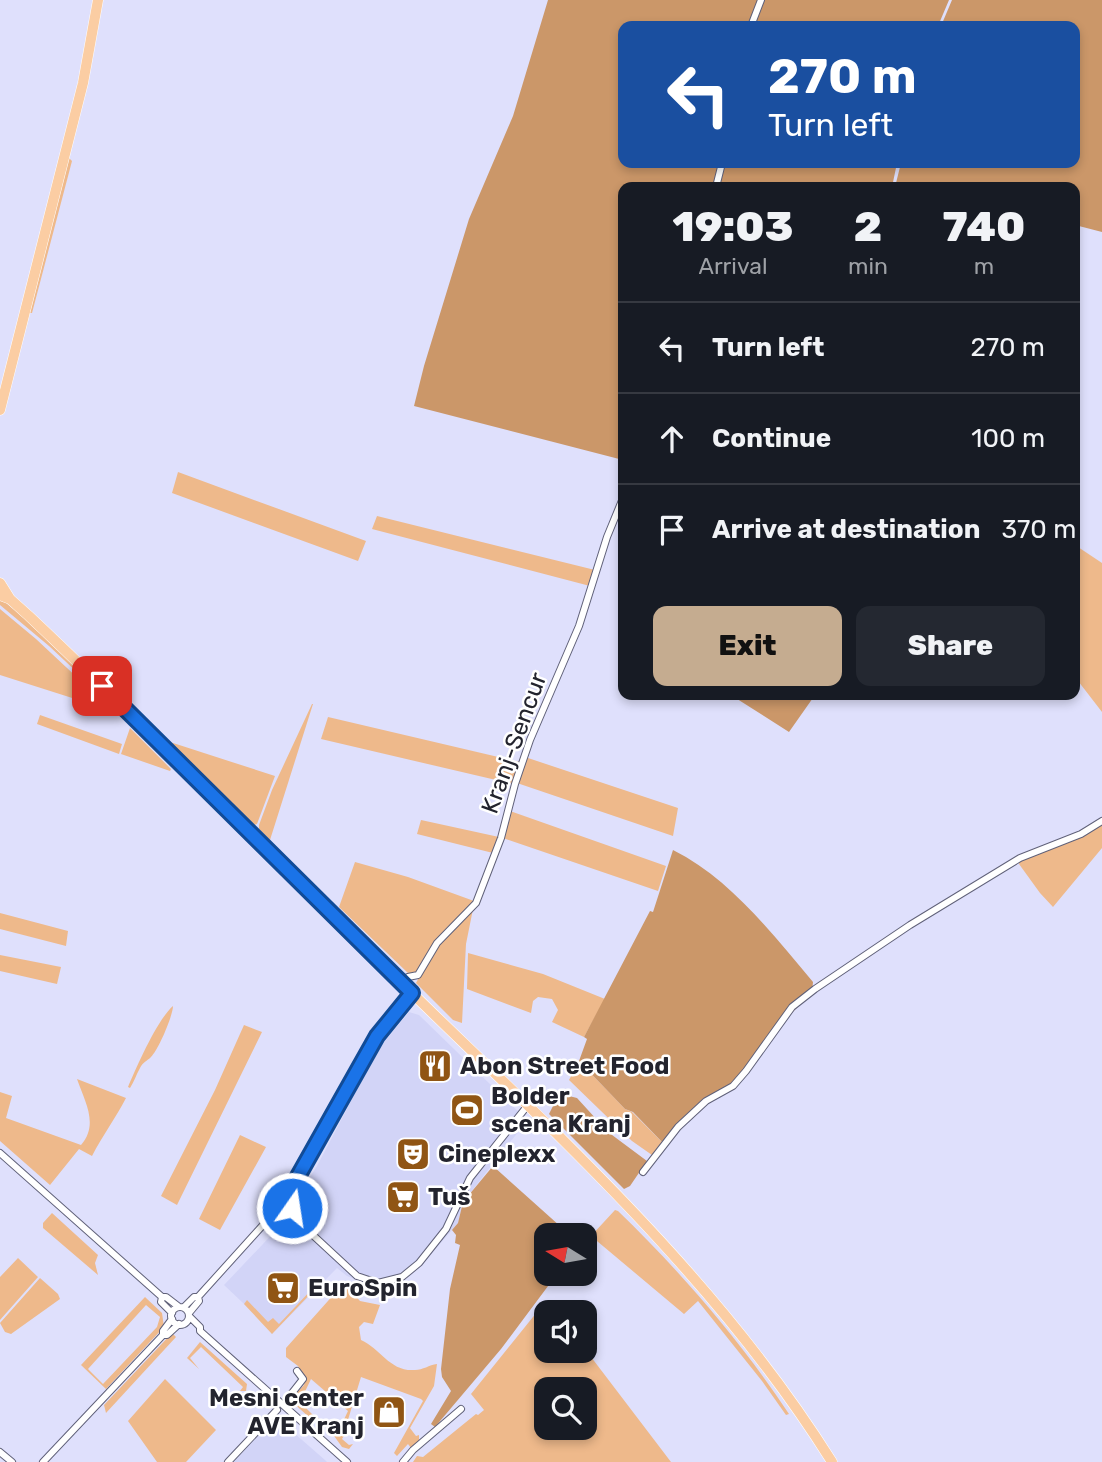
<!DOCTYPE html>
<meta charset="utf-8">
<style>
:root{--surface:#171b24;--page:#242831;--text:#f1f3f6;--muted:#9ea1a6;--line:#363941;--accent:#c5ac90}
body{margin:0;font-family:Rubik,sans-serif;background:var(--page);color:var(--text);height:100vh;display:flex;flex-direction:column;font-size:26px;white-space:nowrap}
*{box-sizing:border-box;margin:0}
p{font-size:23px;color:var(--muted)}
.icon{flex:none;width:38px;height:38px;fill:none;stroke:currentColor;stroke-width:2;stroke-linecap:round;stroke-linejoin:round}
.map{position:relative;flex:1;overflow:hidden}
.details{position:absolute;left:618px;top:182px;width:462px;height:518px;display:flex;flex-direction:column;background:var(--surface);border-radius:14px;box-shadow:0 4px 10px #0003}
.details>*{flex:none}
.guide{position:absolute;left:618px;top:21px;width:462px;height:147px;border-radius:14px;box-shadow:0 4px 10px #0003;background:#1a4fa0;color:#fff;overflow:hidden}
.needle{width:46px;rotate:281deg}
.fabs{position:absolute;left:534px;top:1223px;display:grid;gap:14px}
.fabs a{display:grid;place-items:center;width:63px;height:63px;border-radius:14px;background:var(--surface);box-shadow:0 4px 10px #0003;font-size:35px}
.pin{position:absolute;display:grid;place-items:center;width:60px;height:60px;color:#fff;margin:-30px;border-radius:14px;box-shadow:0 4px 10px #0006}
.me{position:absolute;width:77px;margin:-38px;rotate:13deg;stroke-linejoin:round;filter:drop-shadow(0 0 5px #0008)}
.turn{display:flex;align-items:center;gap:24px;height:147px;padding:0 35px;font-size:32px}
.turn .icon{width:91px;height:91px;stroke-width:2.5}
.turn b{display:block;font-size:49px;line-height:60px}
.eta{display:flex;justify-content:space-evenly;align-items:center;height:119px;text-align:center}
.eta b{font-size:42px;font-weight:800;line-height:49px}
.action{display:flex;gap:14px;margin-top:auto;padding:14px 35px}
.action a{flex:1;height:80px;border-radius:14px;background:var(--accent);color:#111;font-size:28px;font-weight:800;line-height:80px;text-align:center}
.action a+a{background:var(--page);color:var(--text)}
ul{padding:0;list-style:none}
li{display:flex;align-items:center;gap:21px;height:91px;padding:0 35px;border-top:2px solid var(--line)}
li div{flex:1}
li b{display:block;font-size:26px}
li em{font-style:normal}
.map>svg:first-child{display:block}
.built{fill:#d2d4f7}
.green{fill:#eeb98b;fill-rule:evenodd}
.forest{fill:#cb9769}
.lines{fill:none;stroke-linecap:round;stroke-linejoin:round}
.street-casing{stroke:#606179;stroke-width:8}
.primary-casing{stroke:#fff;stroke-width:11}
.street{stroke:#fff;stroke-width:6}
.primary{stroke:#fbcda3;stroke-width:10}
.route-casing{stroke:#114b97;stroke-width:18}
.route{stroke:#1a73e8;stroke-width:12}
.labels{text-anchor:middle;stroke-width:5;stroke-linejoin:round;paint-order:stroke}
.street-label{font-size:24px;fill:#23242e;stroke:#fff}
.poi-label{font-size:24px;font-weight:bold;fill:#23242e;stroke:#fff;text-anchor:start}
</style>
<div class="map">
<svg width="1102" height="1462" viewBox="0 0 1102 1462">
<rect width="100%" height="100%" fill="#dfe0fc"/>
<path class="built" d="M 409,1012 L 419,1015 L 530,1123 L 525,1124 L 510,1142 L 463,1202 L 458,1223 L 421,1266 L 408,1277 L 395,1284 L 370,1285 L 347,1276 L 337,1268 L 272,1334 L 260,1319 L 224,1285 L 280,1226 L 293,1227 L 301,1218 L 298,1208 L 299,1194 L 317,1166 L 368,1069 L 385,1041 Z
M 278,1419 L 325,1460 L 327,1462 L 234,1462 L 264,1429 Z"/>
<path class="green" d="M 68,157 L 72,161 L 32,313 L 29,313 Z
M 178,472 L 366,541 L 358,561 L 172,493 Z
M 377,516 L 595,570 L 590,586 L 372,529 Z
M 1075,545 L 1102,563 L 1102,712 L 1075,677 Z
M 0,598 L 27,620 L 125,714 L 128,720 L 49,646 L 0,605 Z
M 0,609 L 36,639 L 113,711 L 0,675 Z
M 87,662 L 129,676 L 130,703 L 127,704 L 85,663 Z
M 312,704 L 313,704 L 270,840 L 259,829 L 259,825 L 272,790 Z
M 40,715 L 122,744 L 119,754 L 37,724 Z
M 328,717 L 520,762 L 513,784 L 321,739 Z
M 133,724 L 250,838 L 251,842 L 131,725 Z
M 130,728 L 171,769 L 170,771 L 121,754 Z
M 170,742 L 275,776 L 257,824 L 254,825 Z
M 525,757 L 678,808 L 673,836 L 517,783 Z
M 510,811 L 666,866 L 658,891 L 503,838 Z
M 421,820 L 499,837 L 493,853 L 417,834 Z
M 1102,824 L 1102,848 L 1053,907 L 1040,893 L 1019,864 L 1020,858 Z
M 254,845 L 258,845 L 349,934 L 394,985 Z
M 355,862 L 408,877 L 474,901 L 417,973 L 409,974 L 339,907 Z
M 473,909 L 466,944 L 462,1023 L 453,1020 L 416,983 L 433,951 Z
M 0,913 L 68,931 L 66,946 L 0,929 Z
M 468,953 L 543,974 L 605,999 L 584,1037 L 552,1022 L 558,1010 L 552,999 L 538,997 L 533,1001 L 531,1013 L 467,989 Z
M 0,955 L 61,967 L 57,984 L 0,971 Z
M 173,1006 C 173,1015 159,1049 151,1057 C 147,1061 143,1062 140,1068 C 136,1075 134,1082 130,1088 L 128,1087 C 137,1066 157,1020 173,1006 Z
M 244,1025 L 262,1032 L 177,1205 L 161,1196 L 215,1090 Z
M 579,1061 L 625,1109 L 632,1112 L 663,1143 L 652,1155 L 632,1141 L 569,1080 Z
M 77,1079 L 126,1098 C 115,1119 103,1135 92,1156 L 79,1149 L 50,1185 L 0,1141 L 0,1092 L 12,1096 L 6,1118 L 81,1145 C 99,1124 85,1102 77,1079 Z
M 240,1135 L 266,1147 L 220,1230 L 199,1219 Z
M 615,1210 L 618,1211 C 681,1272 740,1340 789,1414 L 786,1415 L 762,1381 L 698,1301 L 684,1314 L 591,1236 Z
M 52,1213 L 98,1255 L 95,1263 L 98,1275 L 43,1228 L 43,1223 Z
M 18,1258 L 38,1277 L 0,1320 L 0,1277 Z
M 40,1278 L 58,1294 L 60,1299 L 11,1334 L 5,1332 L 0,1323 Z
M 344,1283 L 360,1301 L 380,1305 L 373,1324 L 364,1322 L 359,1327 L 361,1340 C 381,1349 390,1372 415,1370 C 423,1370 429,1365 437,1364 L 434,1386 L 410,1428 L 416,1436 L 419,1435 L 419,1441 L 411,1448 L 408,1444 L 397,1456 L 394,1453 L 423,1401 L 421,1399 L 361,1377 L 347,1423 L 350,1426 L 342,1439 L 349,1445 L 353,1444 L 349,1449 L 342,1447 L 327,1426 L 310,1418 L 290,1400 L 304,1385 L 305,1378 L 298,1366 L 286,1357 L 286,1348 ZM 311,1379 L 348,1411 L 339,1430 L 314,1416 L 300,1402 Z
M 313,1288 L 314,1290 L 272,1334 L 244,1304 L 247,1300 L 268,1322 L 273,1318 L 279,1324 Z
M 145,1297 L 162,1313 L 164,1327 L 106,1389 L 81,1365 ZM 146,1305 L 160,1317 L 157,1327 L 103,1384 L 88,1369 Z
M 542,1311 L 546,1314 L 546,1351 L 584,1351 L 585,1349 L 671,1462 L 413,1462 L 417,1456 L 423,1457 L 476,1414 L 478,1415 L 484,1410 L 471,1394 L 537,1312 ZM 546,1390 L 584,1390 L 584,1428 L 546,1428 Z
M 172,1333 L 176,1337 L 106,1413 L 104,1405 Z
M 200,1342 L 247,1384 L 246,1391 L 240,1391 L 243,1387 L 201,1347 L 190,1358 L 199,1369 L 187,1358 Z
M 165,1379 L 216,1430 L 186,1462 L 157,1462 L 128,1421 Z"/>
<path class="forest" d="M 548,0 L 949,0 L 938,26 L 623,26 L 623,163 L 897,163 L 892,187 L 623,187 L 623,460 L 414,406 L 424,366 L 469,219 L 513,116 Z
M 952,0 L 1102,0 L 1102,232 L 1075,225 L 1074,187 L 895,187 L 901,163 L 1074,163 L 1074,26 L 941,26 Z
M 735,695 L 815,695 L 789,732 L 734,697 Z
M 673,850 C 731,879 772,934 813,982 L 812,992 L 787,1018 L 748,1073 L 734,1086 L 708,1102 L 663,1143 L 633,1112 L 625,1109 L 579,1061 L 587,1039 L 584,1037 L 650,911 L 653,912 Z
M 565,1095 L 577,1098 L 608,1132 L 647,1161 L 630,1186 L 624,1189 L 549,1114 L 557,1098 Z
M 493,1166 L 570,1235 L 546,1236 L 546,1274 L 557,1274 L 501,1349 L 435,1427 L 431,1424 L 451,1391 L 442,1377 L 441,1369 L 450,1289 L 460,1245 L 455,1243 L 456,1235 L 452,1230 L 458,1223 L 463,1202 Z"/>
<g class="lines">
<g class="street-casing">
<path id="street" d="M 751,26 L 761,0
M 716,187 L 722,163
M 408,977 L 418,975 L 437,943 L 476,903 L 501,838 L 515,784 L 530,740 L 579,626 L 607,537 L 623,498
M 0,1153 L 162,1297 L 166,1297 L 179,1307
M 643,1172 L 678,1127 L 706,1101 L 733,1086 L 746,1071 L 792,1007 L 815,989 L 910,925 L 1020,858 L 1081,834 L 1102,821
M 287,1196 L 377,1036 L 412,993
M 289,1213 L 357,1276 L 378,1283 L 402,1277 L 419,1263 L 446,1229 L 470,1178 L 528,1105
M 273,1214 L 280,1217 L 290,1212 L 292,1204 L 287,1196
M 273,1214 L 269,1207 L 271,1199 L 279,1194 L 287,1196
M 162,1297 L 161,1302 L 172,1313
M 184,1307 L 194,1297 L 198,1297
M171 1316a9 9 0 1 1 18 0a9 9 0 1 1-18 0Z
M 189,1313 L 199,1301 L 198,1297 L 273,1214
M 189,1316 L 200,1327 L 200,1331 L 347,1462
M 163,1335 L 167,1335 L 179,1324
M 288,1398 L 303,1379 L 297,1371
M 0,1452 L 12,1462
M 43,1462 L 163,1335 L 163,1331 L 172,1319
M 228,1462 L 277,1410
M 403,1462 L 413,1450 L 461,1409"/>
</g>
<g class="primary-casing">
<path id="primary" d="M 0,410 L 83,83 L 98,0
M 0,583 L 10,599
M 0,595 L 10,599 L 29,616 C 160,739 285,869 414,995 C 564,1141 720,1283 832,1462"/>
</g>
<use href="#street" class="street"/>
<use href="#primary" class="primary"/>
</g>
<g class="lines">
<g class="route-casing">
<path id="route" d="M 102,686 L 412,993 L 377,1036 L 287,1196 L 291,1201 L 292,1208"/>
</g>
<use href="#route" class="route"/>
</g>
<defs>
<g id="restaurant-square" transform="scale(1.75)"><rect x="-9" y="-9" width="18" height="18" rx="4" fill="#905514" stroke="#fff"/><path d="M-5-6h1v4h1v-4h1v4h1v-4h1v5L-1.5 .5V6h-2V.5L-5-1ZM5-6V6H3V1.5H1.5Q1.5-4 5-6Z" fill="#fff"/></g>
<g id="stadium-square" transform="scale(1.75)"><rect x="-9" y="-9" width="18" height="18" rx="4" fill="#905514" stroke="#fff"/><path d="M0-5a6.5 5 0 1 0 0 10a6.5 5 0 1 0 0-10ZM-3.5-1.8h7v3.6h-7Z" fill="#fff"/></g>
<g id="theatre-square" transform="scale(1.75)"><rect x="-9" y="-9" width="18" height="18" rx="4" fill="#905514" stroke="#fff"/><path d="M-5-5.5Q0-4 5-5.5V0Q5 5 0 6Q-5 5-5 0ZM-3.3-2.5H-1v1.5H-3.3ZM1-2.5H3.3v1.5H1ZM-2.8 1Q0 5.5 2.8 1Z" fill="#fff"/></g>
<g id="supermarket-square" transform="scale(1.75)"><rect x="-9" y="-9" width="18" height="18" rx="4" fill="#905514" stroke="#fff"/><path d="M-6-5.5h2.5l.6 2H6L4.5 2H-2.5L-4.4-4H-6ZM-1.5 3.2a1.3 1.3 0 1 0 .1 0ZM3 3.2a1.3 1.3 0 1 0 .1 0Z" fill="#fff"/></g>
<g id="shop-square" transform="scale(1.75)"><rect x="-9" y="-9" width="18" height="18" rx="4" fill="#905514" stroke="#fff"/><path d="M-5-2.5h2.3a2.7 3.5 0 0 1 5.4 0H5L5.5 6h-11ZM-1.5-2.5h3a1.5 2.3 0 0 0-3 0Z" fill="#fff"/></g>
</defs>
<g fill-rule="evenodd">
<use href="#restaurant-square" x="435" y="1066"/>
<use href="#stadium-square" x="467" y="1110"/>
<use href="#theatre-square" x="413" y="1154"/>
<use href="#supermarket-square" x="403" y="1197"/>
<use href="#supermarket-square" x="283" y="1288"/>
<use href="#shop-square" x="389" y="1412"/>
</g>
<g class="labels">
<g class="street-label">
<text transform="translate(514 743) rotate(-70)" y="8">Kranj-Sencur</text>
</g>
<g class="poi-label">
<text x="460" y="1074">Abon Street Food</text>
<text x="491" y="1104">Bolder<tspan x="491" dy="28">scena Kranj</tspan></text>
<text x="438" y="1162">Cineplexx</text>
<text x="428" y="1205">Tuš</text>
<text x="308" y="1296">EuroSpin</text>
<text x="364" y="1406" text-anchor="end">Mesni center<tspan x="364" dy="28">AVE Kranj</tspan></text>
</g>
</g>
</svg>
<div class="fabs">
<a><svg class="needle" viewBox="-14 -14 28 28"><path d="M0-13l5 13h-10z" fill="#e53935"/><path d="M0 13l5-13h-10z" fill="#9ea1a6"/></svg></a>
<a><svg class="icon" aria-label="sound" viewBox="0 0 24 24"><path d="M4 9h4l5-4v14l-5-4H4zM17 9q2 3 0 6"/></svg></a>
<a><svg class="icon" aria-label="search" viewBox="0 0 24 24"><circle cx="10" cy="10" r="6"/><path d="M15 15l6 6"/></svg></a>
</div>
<div class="pin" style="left:102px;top:686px;background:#d93025"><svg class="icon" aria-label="arrive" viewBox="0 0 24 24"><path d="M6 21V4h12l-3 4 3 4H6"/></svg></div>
<svg class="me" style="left:292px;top:1208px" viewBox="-20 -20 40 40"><circle r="17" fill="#1a73e8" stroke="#fff" stroke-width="3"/><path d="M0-11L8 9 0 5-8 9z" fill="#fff"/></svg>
<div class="guide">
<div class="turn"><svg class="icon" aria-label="left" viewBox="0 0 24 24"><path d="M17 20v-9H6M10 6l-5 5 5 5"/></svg><div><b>270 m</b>Turn left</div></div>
</div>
<section class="details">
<div class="eta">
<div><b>19:03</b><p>Arrival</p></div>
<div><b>2</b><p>min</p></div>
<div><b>740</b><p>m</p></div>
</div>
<ul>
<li><svg class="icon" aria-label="left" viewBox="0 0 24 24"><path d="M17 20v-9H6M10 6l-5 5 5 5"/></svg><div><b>Turn left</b></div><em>270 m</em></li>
<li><svg class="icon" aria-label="ahead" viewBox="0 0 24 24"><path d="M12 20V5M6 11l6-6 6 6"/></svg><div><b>Continue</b></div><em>100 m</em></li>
<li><svg class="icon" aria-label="arrive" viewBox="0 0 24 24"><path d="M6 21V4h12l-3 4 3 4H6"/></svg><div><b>Arrive at destination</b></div><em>370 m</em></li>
</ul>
<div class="action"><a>Exit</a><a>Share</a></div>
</section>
</div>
